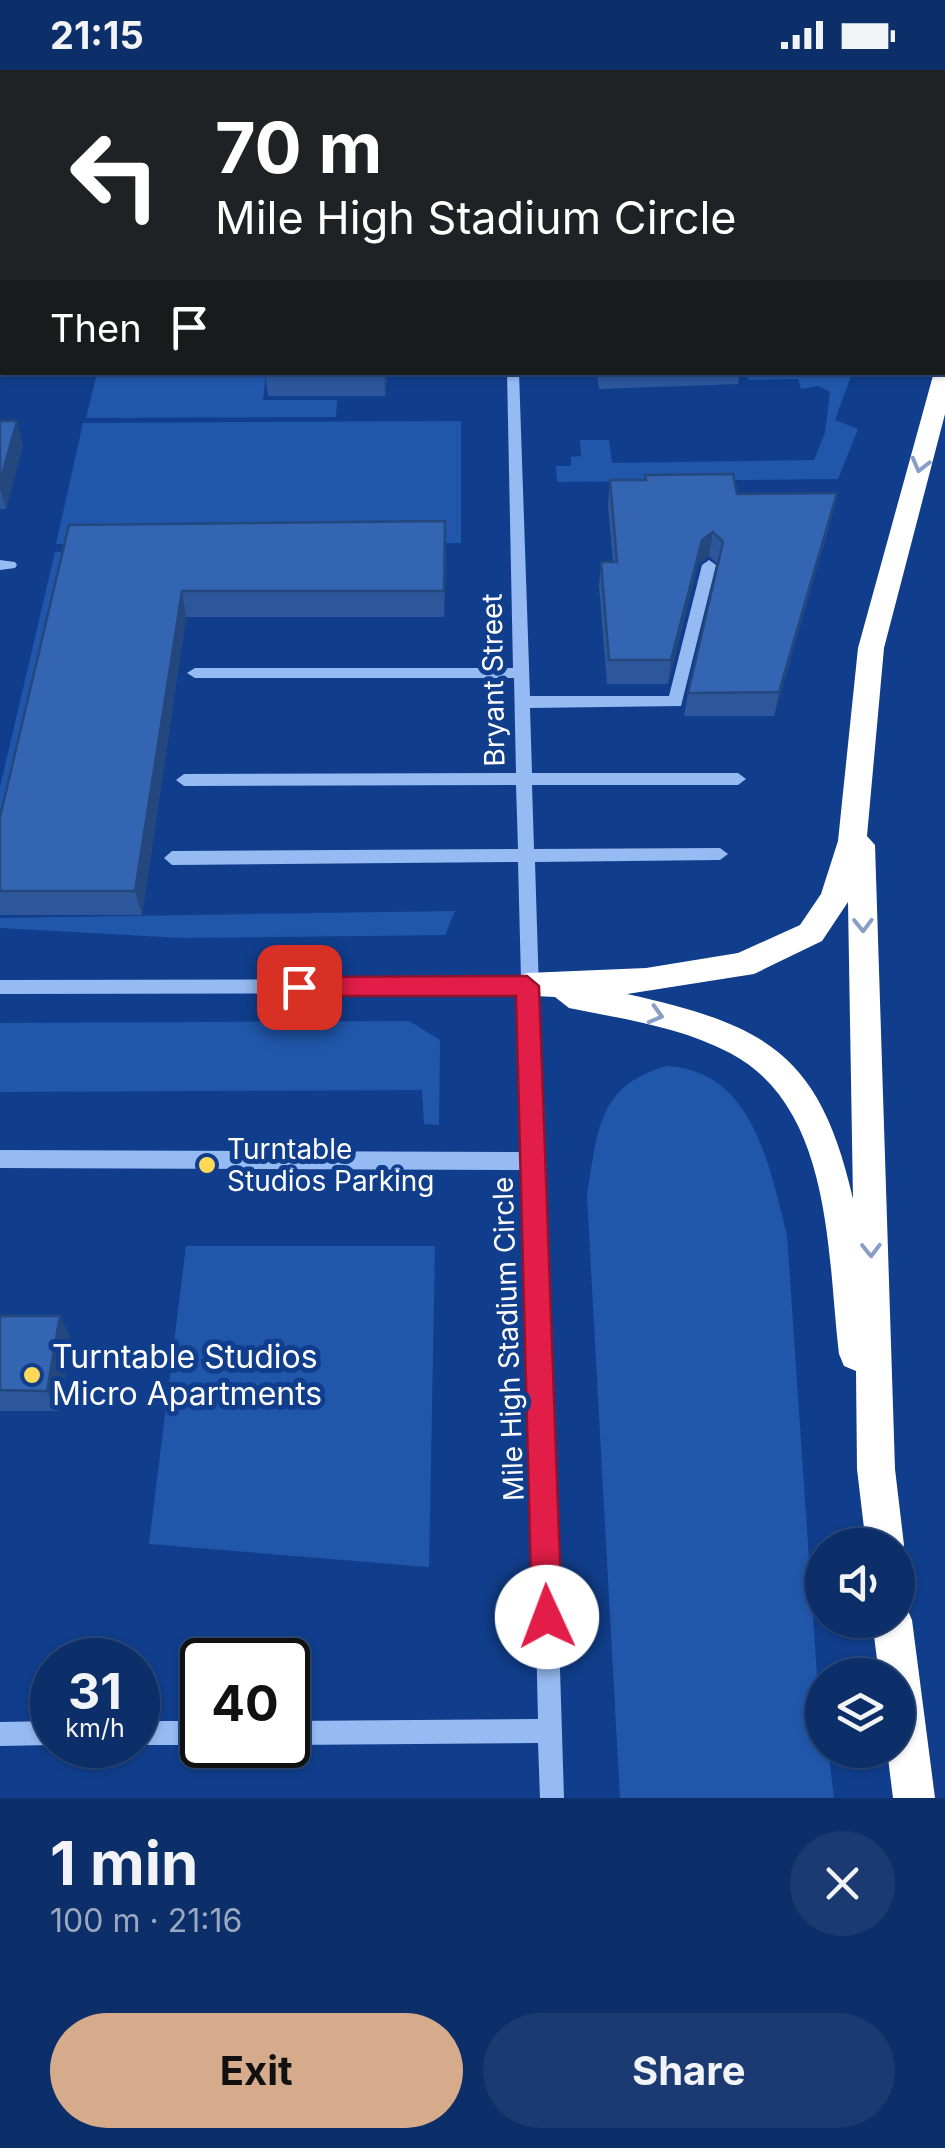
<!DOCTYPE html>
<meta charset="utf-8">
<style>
:root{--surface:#0c2e69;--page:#1a3a71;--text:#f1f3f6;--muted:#9aa8c0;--line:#2c4a7d;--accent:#d6ab8b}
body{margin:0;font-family:Inter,sans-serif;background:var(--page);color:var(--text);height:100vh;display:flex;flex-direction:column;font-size:38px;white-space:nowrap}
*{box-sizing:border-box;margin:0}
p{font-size:32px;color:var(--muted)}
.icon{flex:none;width:55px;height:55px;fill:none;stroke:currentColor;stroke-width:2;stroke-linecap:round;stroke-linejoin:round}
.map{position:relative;height:1728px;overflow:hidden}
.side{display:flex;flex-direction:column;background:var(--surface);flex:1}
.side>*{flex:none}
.top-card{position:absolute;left:0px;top:0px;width:945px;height:305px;box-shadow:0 2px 8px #0004,0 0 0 2px var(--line);background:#202124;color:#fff;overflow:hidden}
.tools{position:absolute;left:805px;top:1458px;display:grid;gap:20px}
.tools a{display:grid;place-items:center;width:110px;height:110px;border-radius:50%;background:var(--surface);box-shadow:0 2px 8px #0004,0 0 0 2px var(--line);font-size:50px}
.speed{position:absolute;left:30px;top:1568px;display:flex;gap:20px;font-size:50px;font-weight:700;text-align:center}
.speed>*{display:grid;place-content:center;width:130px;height:130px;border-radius:50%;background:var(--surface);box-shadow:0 2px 8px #0004,0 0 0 2px var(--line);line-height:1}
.speed small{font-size:25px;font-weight:400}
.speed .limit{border:5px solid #111;border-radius:15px;background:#fff;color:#111}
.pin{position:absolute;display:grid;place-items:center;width:85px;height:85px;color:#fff;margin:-42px;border-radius:20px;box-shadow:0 5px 15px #0006}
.me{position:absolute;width:110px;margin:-55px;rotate:358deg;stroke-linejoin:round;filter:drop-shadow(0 0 8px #0008)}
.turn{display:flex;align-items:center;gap:35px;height:210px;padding:0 50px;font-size:45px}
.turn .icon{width:130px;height:130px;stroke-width:2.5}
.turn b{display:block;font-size:70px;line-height:85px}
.then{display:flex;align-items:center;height:95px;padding:0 50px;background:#0003;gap:20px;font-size:38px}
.round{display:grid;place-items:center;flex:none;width:105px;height:105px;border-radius:52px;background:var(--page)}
.headline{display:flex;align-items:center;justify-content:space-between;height:170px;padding:0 50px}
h1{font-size:60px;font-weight:700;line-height:75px}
.button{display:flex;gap:20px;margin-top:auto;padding:20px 50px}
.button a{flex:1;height:115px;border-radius:60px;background:var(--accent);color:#111;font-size:40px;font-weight:700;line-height:115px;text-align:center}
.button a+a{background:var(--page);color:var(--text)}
.status{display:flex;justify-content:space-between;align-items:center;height:70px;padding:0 50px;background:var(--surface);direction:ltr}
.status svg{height:28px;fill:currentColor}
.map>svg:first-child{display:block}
.green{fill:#2157ab}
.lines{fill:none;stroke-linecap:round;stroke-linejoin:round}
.minor{fill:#96baf2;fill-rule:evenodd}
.highway{fill:#fff;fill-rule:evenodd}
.wall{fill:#2d579a}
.shaded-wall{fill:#24477d}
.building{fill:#3465b3;stroke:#24477d;stroke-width:2.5}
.oneway{stroke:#889ec6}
.route{fill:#e11d48;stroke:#92132f;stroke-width:2.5}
.poi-dot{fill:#ffd957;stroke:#103e8c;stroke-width:4}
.labels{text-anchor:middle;stroke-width:10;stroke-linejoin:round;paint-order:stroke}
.street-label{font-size:28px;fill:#fff;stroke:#103e8c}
.poi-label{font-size:28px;fill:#fff;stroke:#103e8c;text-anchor:start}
.near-poi-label{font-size:32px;fill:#fff;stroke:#103e8c;text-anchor:start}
</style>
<div class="status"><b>21:15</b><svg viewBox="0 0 49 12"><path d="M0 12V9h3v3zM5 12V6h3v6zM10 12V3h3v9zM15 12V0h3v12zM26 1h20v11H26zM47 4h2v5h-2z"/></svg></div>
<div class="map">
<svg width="945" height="1728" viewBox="0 0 945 1728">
<rect width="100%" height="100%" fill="#103e8c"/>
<path class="green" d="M 97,303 L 266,303 L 263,330 L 337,330 L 336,347 L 86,348 Z
M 746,303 L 852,303 L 835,350 L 858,359 L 838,409 L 557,412 L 556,396 L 571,396 L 571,387 L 581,386 L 580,370 L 609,370 L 612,393 L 814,390 L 825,363 L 830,322 L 818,316 L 801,319 L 798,309 L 748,310 Z
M 461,351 L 461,473 L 56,474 L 83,353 Z
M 55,482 L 70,482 L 0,793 L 0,717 Z
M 455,841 L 445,865 L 182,868 L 0,858 L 0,848 Z
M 409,951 L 440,970 L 439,1055 L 424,1054 L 422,1020 L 0,1022 L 0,953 Z
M 667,996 C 753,1001 769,1095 787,1165 L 822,1680 L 828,1680 L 834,1728 L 620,1728 L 587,1126 C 598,1062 596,1016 667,996 Z
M 186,1176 L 435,1176 L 429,1497 L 149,1474 Z"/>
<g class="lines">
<path class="minor" d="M 0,293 L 2,293 L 2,301 L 0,301 Z
M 507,302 L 519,302 L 530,626 L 669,626 L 702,495 L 709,490 L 716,495 L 681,636 L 530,638 L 532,703 L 738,703 L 746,709 L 738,715 L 532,715 L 534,779 L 720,778 L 728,784 L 720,790 L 535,792 L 564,1728 L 540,1728 L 538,1673 L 288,1675 L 288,1651 L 538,1649 L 525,1100 L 0,1098 L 0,1080 L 525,1082 L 521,923 L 0,924 L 0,910 L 521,909 L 518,792 L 172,795 L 164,788 L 172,781 L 518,779 L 516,715 L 184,716 L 176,710 L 184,704 L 516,703 L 514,608 L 195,608 L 187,603 L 195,598 L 513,598 Z
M 0,490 L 15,492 L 17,495 L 15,498 L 0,500 Z
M 52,1651 L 52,1675 L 0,1676 L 0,1652 Z
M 138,1651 L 202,1651 L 202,1675 L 138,1675 Z"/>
<path class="highway" d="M 945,294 L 945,344 L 884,578 L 867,766 L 875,775 L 895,1399 L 904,1475 L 898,1489 L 898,1475 L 866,1475 L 857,1399 L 856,1301 L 844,1296 L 839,1284 C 827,1184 833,1037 730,983 C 681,957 623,949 569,938 L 555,927 L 516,925 L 512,916 L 516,907 L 527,903 L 646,898 L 738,883 L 800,855 L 821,824 L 838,771 L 858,578 L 934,302 L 942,302 ZM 848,832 L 853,1129 C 820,984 767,955 627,924 L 754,904 L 822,871 Z
M 898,1533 L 906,1536 L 912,1550 L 935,1728 L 893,1728 L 887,1680 L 898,1680 L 898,1605 L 879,1605 L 872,1550 L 898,1550 Z"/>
</g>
<path class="wall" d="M 0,0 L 2,2 L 2,286 L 0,286 Z
M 387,302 L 385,326 L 268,326 L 265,303 Z
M 597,302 L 740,302 L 738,314 L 599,319 Z
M 0,351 L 23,375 L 6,439 L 0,439 Z
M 645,405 L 737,424 L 832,447 L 774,646 L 684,646 L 688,623 L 718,494 L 709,486 L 698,494 L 668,614 L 607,614 L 599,516 L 601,492 L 613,492 L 608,435 L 610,410 L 644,410 Z
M 69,455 L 446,477 L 444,547 L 186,547 L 142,845 L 0,845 L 0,747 Z
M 0,1246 L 60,1246 L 71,1269 L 59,1341 L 0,1341 Z"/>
<path class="shaded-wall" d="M 384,302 L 387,302 L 385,326 Z
M 17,351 L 23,375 L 6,439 L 0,419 L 0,412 Z
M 837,423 L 832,447 L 774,646 L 779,622 Z
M 713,462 L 709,486 L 698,494 L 668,614 L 671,590 L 702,470 Z
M 182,521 L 186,547 L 142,845 L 135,821 Z
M 60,1246 L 71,1269 L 59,1341 L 47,1321 Z"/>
<path class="building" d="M 0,0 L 445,0 L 445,2 L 2,2 L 2,253 L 0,261 Z
M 638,0 L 872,0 L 872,2 L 637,2 Z
M 0,351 L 17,351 L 0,412 Z
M 733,404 L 737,424 L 837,423 L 779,622 L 688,623 L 723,472 L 713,462 L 702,470 L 671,590 L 609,590 L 601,492 L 617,492 L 610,410 L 646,410 L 645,405 Z
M 445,451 L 444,521 L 182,521 L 135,821 L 0,821 L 0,747 L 69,455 Z
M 0,1246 L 60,1246 L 47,1321 L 0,1320 Z"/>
<defs><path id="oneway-chevron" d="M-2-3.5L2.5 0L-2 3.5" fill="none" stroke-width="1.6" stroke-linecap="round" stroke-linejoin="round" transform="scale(2.5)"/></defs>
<g class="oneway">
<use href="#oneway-chevron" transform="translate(920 395) rotate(105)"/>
<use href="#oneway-chevron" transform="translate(863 855) rotate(89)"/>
<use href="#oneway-chevron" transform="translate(656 945) rotate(16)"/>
<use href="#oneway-chevron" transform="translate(871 1180) rotate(89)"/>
</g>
<path class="route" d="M 527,906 L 539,916 L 562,1547 L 557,1558 L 547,1562 L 536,1558 L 532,1547 L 516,926 L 299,926 L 287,917 L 299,907 Z"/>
<g class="poi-dot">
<circle cx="207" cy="1095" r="10"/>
<circle cx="32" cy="1305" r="10"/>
</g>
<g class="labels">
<g class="street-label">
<text transform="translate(493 610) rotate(-91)" y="10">Bryant Street</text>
<text transform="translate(508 1269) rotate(-92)" y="10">Mile High Stadium Circle</text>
</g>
<g class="poi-label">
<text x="227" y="1089">Turntable<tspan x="227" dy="32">Studios Parking</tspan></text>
</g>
<g class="near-poi-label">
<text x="52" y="1298">Turntable Studios<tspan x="52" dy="37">Micro Apartments</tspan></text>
</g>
</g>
</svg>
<div class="tools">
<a><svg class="icon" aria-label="sound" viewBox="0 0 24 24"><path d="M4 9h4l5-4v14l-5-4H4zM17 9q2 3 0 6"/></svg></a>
<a><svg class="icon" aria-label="layers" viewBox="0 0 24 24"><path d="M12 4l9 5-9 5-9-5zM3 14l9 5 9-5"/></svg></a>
</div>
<div class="speed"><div>31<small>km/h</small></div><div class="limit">40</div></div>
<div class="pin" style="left:299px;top:917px;background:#d93025"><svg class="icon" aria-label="arrive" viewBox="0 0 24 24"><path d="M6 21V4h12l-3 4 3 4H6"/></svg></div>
<svg class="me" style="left:547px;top:1547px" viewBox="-20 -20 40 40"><circle r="19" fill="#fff"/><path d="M0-13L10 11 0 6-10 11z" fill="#e11d48"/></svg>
<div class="top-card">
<div class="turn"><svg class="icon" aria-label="left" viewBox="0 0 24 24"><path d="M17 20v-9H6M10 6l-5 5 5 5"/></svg><div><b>70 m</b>Mile High Stadium Circle</div></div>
<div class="then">Then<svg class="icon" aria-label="arrive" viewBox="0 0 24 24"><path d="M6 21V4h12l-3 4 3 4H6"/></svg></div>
</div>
</div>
<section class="side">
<div class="headline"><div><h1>1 min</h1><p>100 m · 21:16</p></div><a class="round"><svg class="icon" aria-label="close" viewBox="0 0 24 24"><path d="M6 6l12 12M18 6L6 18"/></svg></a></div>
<div class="button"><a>Exit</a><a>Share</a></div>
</section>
